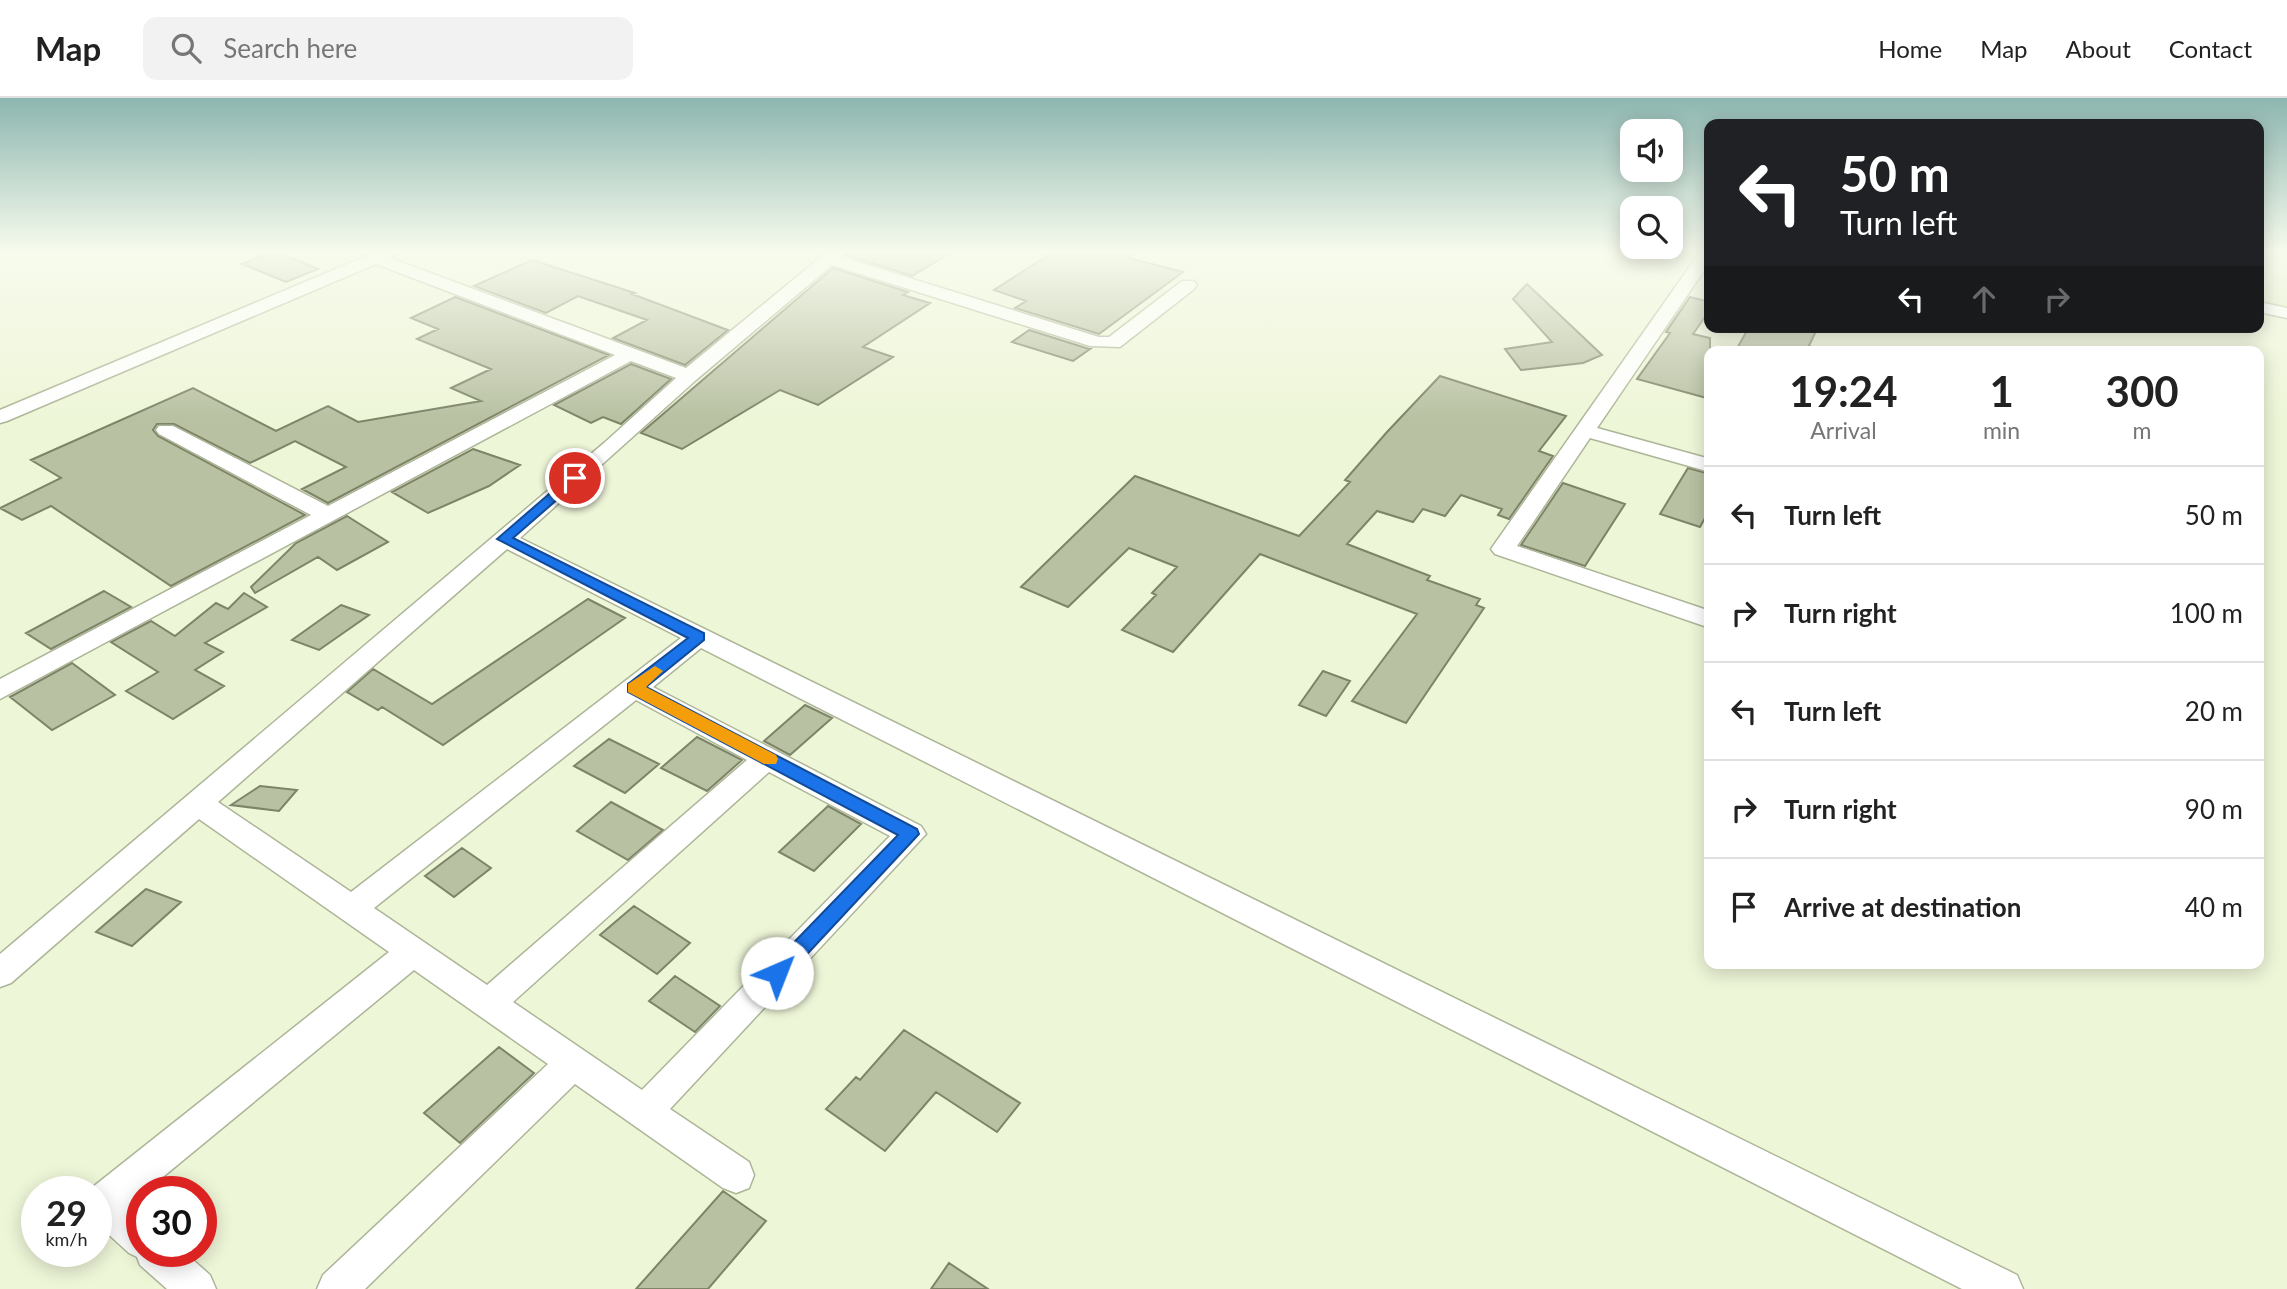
<!DOCTYPE html>
<style>
:root{--surface:#fff;--page:#f2f2f2;--text:#222;--muted:#767676;--line:#e0e0e0}
body{margin:0;font-family:Lato,sans-serif;background:var(--page);color:var(--text);height:100vh;display:flex;flex-direction:column;font-size:26px;white-space:nowrap}
*{box-sizing:border-box;margin:0}
p{font-size:23px;color:var(--muted)}
.icon{flex:none;width:38px;height:38px;fill:none;stroke:currentColor;stroke-width:2;stroke-linecap:round;stroke-linejoin:round}
.map{position:relative;flex:1;overflow:hidden}
.drawer{position:absolute;left:1704px;top:248px;width:560px;height:623px;display:flex;flex-direction:column;background:var(--surface);border-radius:14px;box-shadow:0 4px 18px #0003}
.drawer>*{flex:none}
.hud{position:absolute;left:1704px;top:21px;width:560px;height:214px;border-radius:14px;box-shadow:0 4px 18px #0003;background:#202124;color:#fff;overflow:hidden}
.buttons{position:absolute;left:1620px;top:21px;display:grid;gap:14px}
.buttons a{display:grid;place-items:center;width:63px;height:63px;border-radius:14px;background:var(--surface);box-shadow:0 4px 18px #0003;font-size:35px}
.speed{position:absolute;left:21px;top:1078px;display:flex;gap:14px;font-size:35px;font-weight:700;text-align:center}
.speed>*{display:grid;place-content:center;width:91px;height:91px;border-radius:50%;background:var(--surface);box-shadow:0 4px 18px #0003;line-height:1}
.speed small{font-size:18px;font-weight:400}
.speed .limit{border:10px solid #d22;background:#fff;color:#111}
.pin{position:absolute;display:grid;place-items:center;width:60px;height:60px;color:#fff;margin:-30px;border:4px solid #fff;border-radius:50%;box-shadow:0 2px 7px #0007}
.me{position:absolute;width:77px;margin:-38px;rotate:44deg;stroke-linejoin:round;filter:drop-shadow(0 0 5px #0008)}
.turn{display:flex;align-items:center;gap:24px;height:147px;padding:0 21px;font-size:32px}
.turn .icon{width:91px;height:91px;stroke-width:2.5}
.turn b{display:block;font-size:49px;line-height:60px}
.lanes{display:flex;align-items:center;height:66px;padding:0 21px;background:#0003;justify-content:center;gap:35px;direction:ltr}
.lanes .off{opacity:.35}
.eta{display:flex;justify-content:space-evenly;align-items:center;height:119px;text-align:center}
.eta b{font-size:42px;font-weight:700;line-height:49px}
ul{padding:0;list-style:none}
li{display:flex;align-items:center;gap:21px;height:98px;padding:0 21px;border-top:2px solid var(--line)}
li div{flex:1}
li b{display:block;font-size:26px}
li em{font-style:normal}
header{display:flex;align-items:center;gap:42px;box-sizing:border-box;height:98px;padding:0 35px;background:var(--surface);border-bottom:2px solid var(--line)}
header strong{font-size:33px}
nav{display:flex;gap:38px;margin-inline-start:auto;font-size:24px}
.search{width:490px;height:63px;background:var(--page);display:flex;align-items:center;gap:18px;box-sizing:border-box;padding:0 24px;border-radius:14px;color:var(--muted);font-size:26px}
.map>svg:first-child{display:block}
.built{fill:#e1eac5}
.building{fill:#b9c1a3;stroke:#7d8468;stroke-width:2}
.lines{fill:none;stroke-linecap:round;stroke-linejoin:round}
.street-casing{stroke:#adb598;stroke-width:3}
.street{fill:#fff;fill-rule:evenodd}
.route{fill:#1a73e8;stroke:#114b97;stroke-width:2}
.slow{fill:#f59e0b}
</style>
<header>
<strong>Map</strong>
<div class="search"><svg class="icon" aria-label="search" viewBox="0 0 24 24"><circle cx="10" cy="10" r="6"/><path d="M15 15l6 6"/></svg>Search here</div>
<nav><a>Home</a><a>Map</a><a>About</a><a>Contact</a></nav>
</header>
<div class="map">
<svg width="2287" height="1191" viewBox="0 0 2287 1191">
<rect width="100%" height="100%" fill="#eef6d8"/>
<path class="built" d="M 2259,154 L 2287,154 L 2287,215 L 2259,209 Z"/>
<path class="building" d="M 273,154 L 278,154 L 318,171 L 286,184 L 242,166 Z
M 848,154 L 952,154 L 912,178 L 846,157 Z
M 1053,154 L 1138,154 L 1129,160 L 1183,174 L 1099,236 L 1015,210 L 1026,203 L 994,192 Z
M 532,162 L 635,195 L 632,196 L 728,232 L 685,267 L 613,240 L 647,222 L 578,198 L 546,215 L 474,188 Z
M 833,170 L 908,194 L 903,197 L 930,205 L 863,249 L 893,259 L 818,307 L 780,292 L 682,351 L 641,335 Z
M 1527,186 L 1602,257 L 1583,265 L 1521,272 L 1505,251 L 1552,244 L 1513,201 Z
M 455,199 L 609,257 L 328,405 L 302,391 L 346,369 L 295,343 L 250,365 L 174,326 L 157,326 L 153,332 L 158,338 L 305,417 L 171,488 L 51,408 L 22,422 L 0,410 L 61,380 L 31,362 L 193,290 L 276,333 L 328,308 L 358,324 L 481,303 L 451,290 L 491,271 L 417,241 L 438,231 L 411,220 Z
M 1690,199 L 1710,204 L 1710,212 L 1693,236 L 1710,240 L 1710,301 L 1637,281 L 1670,235 L 1666,234 Z
M 1749,229 L 1818,229 L 1806,254 L 1735,254 Z
M 1029,232 L 1089,251 L 1090,251 L 1073,263 L 1012,244 Z
M 631,266 L 671,281 L 621,326 L 603,319 L 591,325 L 554,307 Z
M 1440,278 L 1566,318 L 1539,353 L 1553,358 L 1509,421 L 1498,417 L 1502,411 L 1461,397 L 1445,418 L 1423,411 L 1413,424 L 1377,413 L 1347,446 L 1430,478 L 1427,482 L 1480,501 L 1476,507 L 1484,510 L 1406,625 L 1352,603 L 1417,516 L 1260,456 L 1173,554 L 1122,532 L 1156,497 L 1152,495 L 1177,469 L 1129,450 L 1068,509 L 1021,489 L 1135,378 L 1299,438 L 1350,384 L 1345,382 L 1387,334 Z
M 473,351 L 520,367 L 489,388 L 428,415 L 392,394 Z
M 1688,370 L 1710,376 L 1710,411 L 1700,429 L 1660,416 Z
M 1563,385 L 1625,406 L 1585,468 L 1521,447 Z
M 347,418 L 388,444 L 337,472 L 318,459 L 255,495 L 251,489 L 296,445 Z
M 104,493 L 131,509 L 51,551 L 26,535 Z
M 244,495 L 267,509 L 205,545 L 223,554 L 195,572 L 224,588 L 173,621 L 126,593 L 158,574 L 111,544 L 151,523 L 175,538 L 216,505 L 228,511 Z
M 588,501 L 625,520 L 443,647 L 382,609 L 378,612 L 347,594 L 373,571 L 432,606 Z
M 341,507 L 369,517 L 319,552 L 292,542 Z
M 72,565 L 115,597 L 52,632 L 10,599 Z
M 1323,573 L 1350,583 L 1326,618 L 1299,607 Z
M 805,607 L 832,620 L 790,657 L 764,643 Z
M 697,639 L 742,662 L 707,693 L 661,670 Z
M 609,641 L 659,666 L 625,695 L 574,668 Z
M 260,688 L 297,692 L 279,713 L 231,707 Z
M 611,704 L 663,732 L 628,762 L 577,733 Z
M 828,708 L 861,726 L 814,773 L 779,754 Z
M 462,750 L 491,770 L 454,799 L 425,778 Z
M 146,791 L 181,804 L 132,848 L 96,834 Z
M 634,808 L 690,845 L 657,876 L 600,837 Z
M 675,878 L 720,908 L 695,934 L 649,903 Z
M 904,932 L 1020,1005 L 997,1034 L 936,994 L 885,1053 L 826,1011 L 856,979 L 860,982 Z
M 499,949 L 534,975 L 460,1045 L 424,1015 Z
M 723,1093 L 766,1123 L 708,1191 L 636,1191 Z
M 949,1165 L 988,1191 L 931,1191 Z"/>
<g class="lines">
<g class="street-casing">
<path id="street" d="M 376,154 L 398,154 L 390,160 L 686,270 L 827,154 L 845,154 L 842,159 L 1099,239 L 1109,239 L 1182,183 L 1194,183 L 1197,187 L 1194,191 L 1120,249 L 1090,248 L 832,167 L 696,282 L 520,440 L 2017,1177 L 2023,1191 L 1962,1191 L 701,550 L 653,589 L 921,728 L 926,736 L 670,1011 L 749,1064 L 754,1077 L 749,1090 L 736,1095 L 723,1090 L 575,986 L 365,1191 L 317,1191 L 323,1177 L 548,966 L 414,872 L 130,1106 L 142,1116 L 142,1153 L 183,1153 L 210,1177 L 216,1191 L 167,1191 L 140,1167 L 137,1159 L 129,1155 L 96,1125 L 96,1094 L 89,1092 L 389,854 L 199,721 L 11,885 L 0,889 L 0,856 L 604,345 L 676,280 L 631,263 L 0,601 L 0,581 L 311,417 L 159,336 L 156,332 L 159,328 L 173,328 L 328,408 L 615,257 L 376,166 L 7,323 L 0,325 L 0,312 ZM 507,451 L 681,540 L 351,794 L 218,704 ZM 636,602 L 747,662 L 487,887 L 374,810 ZM 769,674 L 890,738 L 642,992 L 513,904 Z
M 1700,154 L 1710,154 L 1710,164 L 1597,330 L 1710,361 L 1710,374 L 1590,340 L 1517,448 L 1710,513 L 1710,530 L 1495,456 L 1491,451 Z
M 2259,204 L 2287,210 L 2287,220 L 2259,214 Z"/>
</g>
<use href="#street" class="street"/>
</g>
<linearGradient id="sky" x2="0" y2="1"><stop stop-color="#8db6b0"/><stop offset="0.48" stop-color="#f7fbed"/><stop offset="1" stop-color="#f7fbed" stop-opacity="0"/></linearGradient>
<rect width="2287" height="320" fill="url(#sky)"/>
<path class="route" d="M 571,377 L 582,380 L 513,440 L 704,535 L 704,542 L 646,589 L 917,731 L 919,736 L 784,881 L 770,881 L 768,875 L 770,869 L 898,737 L 628,594 L 628,586 L 688,540 L 497,441 Z"/>
<path class="slow" d="M 655,568 L 663,573 L 646,589 L 776,657 L 778,661 L 776,666 L 764,666 L 628,594 L 628,586 Z"/>
</svg>
<div class="buttons">
<a><svg class="icon" aria-label="sound" viewBox="0 0 24 24"><path d="M4 9h4l5-4v14l-5-4H4zM17 9q2 3 0 6"/></svg></a>
<a><svg class="icon" aria-label="search" viewBox="0 0 24 24"><circle cx="10" cy="10" r="6"/><path d="M15 15l6 6"/></svg></a>
</div>
<div class="speed"><div>29<small>km/h</small></div><div class="limit">30</div></div>
<div class="pin" style="left:575px;top:380px;background:#d93025"><svg class="icon" aria-label="arrive" viewBox="0 0 24 24"><path d="M6 21V4h12l-3 4 3 4H6"/></svg></div>
<svg class="me" style="left:777px;top:875px" viewBox="-20 -20 40 40"><circle r="19" fill="#fff"/><path d="M0-13L10 11 0 6-10 11z" fill="#1a73e8"/></svg>
<div class="hud">
<div class="turn"><svg class="icon" aria-label="left" viewBox="0 0 24 24"><path d="M17 20v-9H6M10 6l-5 5 5 5"/></svg><div><b>50 m</b>Turn left</div></div>
<div class="lanes"><svg class="icon" aria-label="left" viewBox="0 0 24 24"><path d="M17 20v-9H6M10 6l-5 5 5 5"/></svg><svg class="icon off" aria-label="ahead" viewBox="0 0 24 24"><path d="M12 20V5M6 11l6-6 6 6"/></svg><svg class="icon off" aria-label="right" viewBox="0 0 24 24"><path d="M7 20v-9h11M14 6l5 5-5 5"/></svg></div>
</div>
<section class="drawer">
<div class="eta">
<div><b>19:24</b><p>Arrival</p></div>
<div><b>1</b><p>min</p></div>
<div><b>300</b><p>m</p></div>
</div>
<ul>
<li><svg class="icon" aria-label="left" viewBox="0 0 24 24"><path d="M17 20v-9H6M10 6l-5 5 5 5"/></svg><div><b>Turn left</b></div><em>50 m</em></li>
<li><svg class="icon" aria-label="right" viewBox="0 0 24 24"><path d="M7 20v-9h11M14 6l5 5-5 5"/></svg><div><b>Turn right</b></div><em>100 m</em></li>
<li><svg class="icon" aria-label="left" viewBox="0 0 24 24"><path d="M17 20v-9H6M10 6l-5 5 5 5"/></svg><div><b>Turn left</b></div><em>20 m</em></li>
<li><svg class="icon" aria-label="right" viewBox="0 0 24 24"><path d="M7 20v-9h11M14 6l5 5-5 5"/></svg><div><b>Turn right</b></div><em>90 m</em></li>
<li><svg class="icon" aria-label="arrive" viewBox="0 0 24 24"><path d="M6 21V4h12l-3 4 3 4H6"/></svg><div><b>Arrive at destination</b></div><em>40 m</em></li>
</ul>
</section>
</div>
